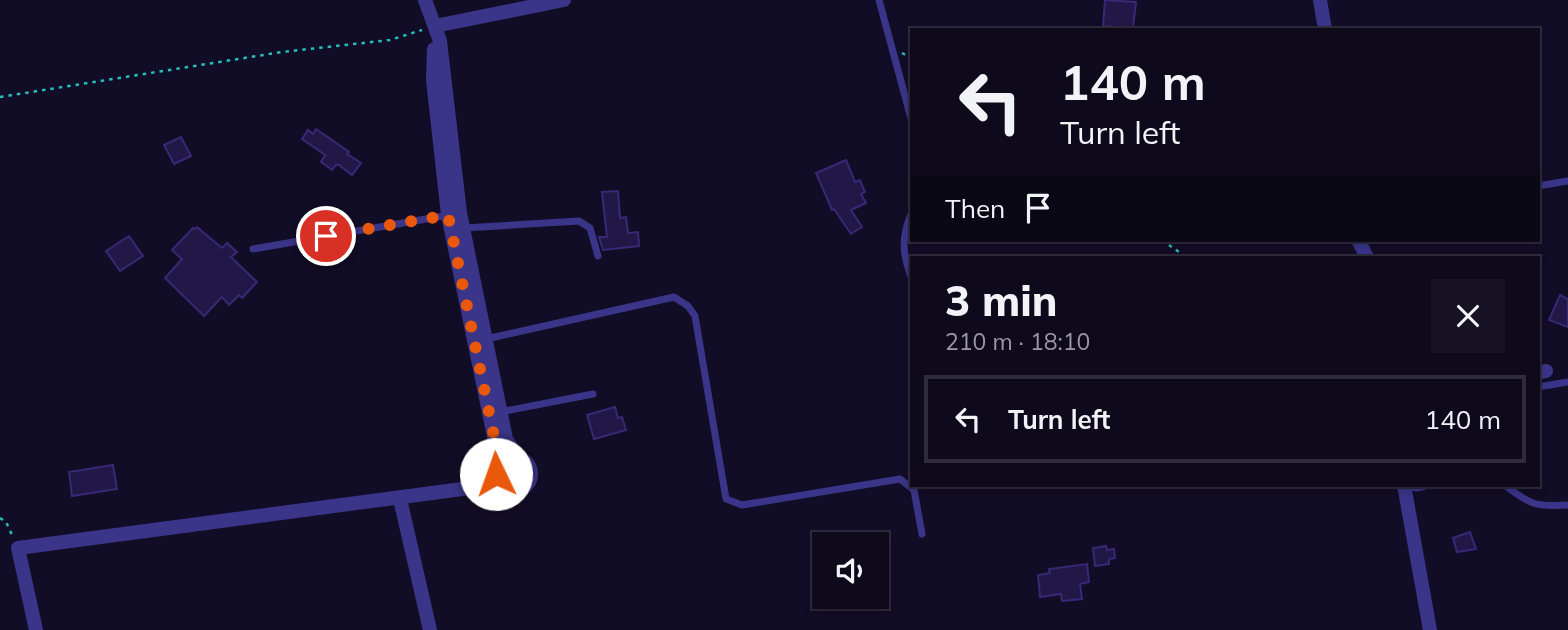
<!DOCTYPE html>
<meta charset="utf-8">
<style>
:root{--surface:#0e0a1c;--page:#171325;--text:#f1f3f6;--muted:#9b9aa3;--line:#2e2b3b}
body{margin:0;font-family:Mulish,sans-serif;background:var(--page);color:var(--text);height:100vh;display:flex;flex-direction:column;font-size:26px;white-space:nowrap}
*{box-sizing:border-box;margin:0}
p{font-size:23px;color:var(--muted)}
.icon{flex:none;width:38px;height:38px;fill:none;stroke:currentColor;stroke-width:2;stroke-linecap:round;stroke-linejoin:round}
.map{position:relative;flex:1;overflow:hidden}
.sheet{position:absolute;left:910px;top:256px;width:630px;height:231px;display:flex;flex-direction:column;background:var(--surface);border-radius:0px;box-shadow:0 4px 10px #0003,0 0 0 2px var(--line)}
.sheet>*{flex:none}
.hud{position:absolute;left:910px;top:28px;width:630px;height:214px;border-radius:0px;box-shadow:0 4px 10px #0003,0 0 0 2px var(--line);background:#0e0a1c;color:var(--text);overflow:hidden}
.fabs{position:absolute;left:812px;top:532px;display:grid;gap:14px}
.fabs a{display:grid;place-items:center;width:77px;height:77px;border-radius:0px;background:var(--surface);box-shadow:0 4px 10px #0003,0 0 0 2px var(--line);font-size:35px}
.pin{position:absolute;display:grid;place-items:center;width:60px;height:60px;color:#fff;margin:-30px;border:4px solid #fff;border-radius:50%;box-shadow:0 2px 7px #0007}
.me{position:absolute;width:77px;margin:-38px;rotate:357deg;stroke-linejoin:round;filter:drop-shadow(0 0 5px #0008)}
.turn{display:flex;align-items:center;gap:24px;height:147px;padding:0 35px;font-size:32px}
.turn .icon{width:91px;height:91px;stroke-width:2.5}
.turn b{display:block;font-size:49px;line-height:60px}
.then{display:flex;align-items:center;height:66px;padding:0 35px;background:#0003;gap:14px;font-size:26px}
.round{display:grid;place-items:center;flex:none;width:74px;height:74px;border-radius:0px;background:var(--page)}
.headline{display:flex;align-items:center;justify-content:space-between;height:119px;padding:0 35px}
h1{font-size:42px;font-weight:800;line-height:52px}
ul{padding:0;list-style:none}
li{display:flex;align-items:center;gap:21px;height:88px;margin:0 14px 10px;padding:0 21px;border:4px solid var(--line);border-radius:0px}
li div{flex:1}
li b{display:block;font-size:26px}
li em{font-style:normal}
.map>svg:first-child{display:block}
.building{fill:#221848;stroke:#392875;stroke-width:2}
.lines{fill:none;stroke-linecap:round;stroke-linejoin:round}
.path{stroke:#27beb8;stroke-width:2.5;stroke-dasharray:3.5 5;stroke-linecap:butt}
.service{stroke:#3a3588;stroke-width:7}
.minor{stroke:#3a3588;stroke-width:14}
.route{stroke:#ea580c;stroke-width:12;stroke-dasharray:0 21.6}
</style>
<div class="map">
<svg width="1568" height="630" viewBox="0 0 1568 630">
<rect width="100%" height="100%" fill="#120d26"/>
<path class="building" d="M 1105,0 L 1136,2 L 1133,28 L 1103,26 Z
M 316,129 L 349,152 L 347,154 L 361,163 L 352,175 L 339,165 L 336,165 L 332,170 L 321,162 L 325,155 L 302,139 L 308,130 L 313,134 Z
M 181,137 L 191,156 L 174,164 L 164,145 Z
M 846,160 L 855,182 L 860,180 L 865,192 L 861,194 L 866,203 L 851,210 L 862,227 L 851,234 L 834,209 L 832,210 L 816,173 Z
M 618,191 L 620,218 L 626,217 L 628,233 L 638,232 L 639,246 L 603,250 L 599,237 L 607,237 L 602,192 Z
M 197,227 L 222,248 L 227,243 L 237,252 L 231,257 L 257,282 L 242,298 L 239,295 L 229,305 L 222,297 L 204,316 L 165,278 L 182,259 L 172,250 L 193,228 L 195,229 Z
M 129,236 L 143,256 L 120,271 L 106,251 Z
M 1560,295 L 1568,299 L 1568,327 L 1549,320 Z
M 615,407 L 618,418 L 622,417 L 626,430 L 594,439 L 587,415 Z
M 113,465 L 117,489 L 72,496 L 69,472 Z
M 1470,532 L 1476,549 L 1457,552 L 1453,538 Z
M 1106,546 L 1107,550 L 1114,549 L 1115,558 L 1109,559 L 1109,564 L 1095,566 L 1093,548 Z
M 1087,564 L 1089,582 L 1080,584 L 1082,599 L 1062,601 L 1061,594 L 1040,597 L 1038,575 L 1050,573 L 1049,569 Z"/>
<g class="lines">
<path class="path" d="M 902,53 L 912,58
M 0,97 L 282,52 L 390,40 L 422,30
M 1162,240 L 1186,257
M 0,518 L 6,522 L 13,537"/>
<path class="service" d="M 879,0 L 912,122
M 1538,186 L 1568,181
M 912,212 C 901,237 902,254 912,279
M 464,228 L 579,221 L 590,228 L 598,256
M 253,249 L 449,215
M 486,339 L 674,297 L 688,306 L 695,316 L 726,499 L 742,505 L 900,479 L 914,490 L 922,534
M 1538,387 L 1568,382
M 500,412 L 593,394
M 1505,485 C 1530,505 1536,507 1568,505
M 1403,486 L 1417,488 L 1429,485"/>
<path class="minor" d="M 425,0 L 440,41 L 460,213 L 506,439 L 518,458
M 1320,0 L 1325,30
M 435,26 L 564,0
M 434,49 L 433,80 L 448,215 L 500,465
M 1358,240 L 1367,257
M 1538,373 L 1546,371
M497 474a17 17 0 1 1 34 0a17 17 0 1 1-34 0Z
M 1404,485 L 1430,630
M 400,499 L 430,630
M 36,630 L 18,548 L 500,484"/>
</g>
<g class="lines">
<path class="route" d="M 326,236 L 448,215 L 500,465 L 496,474"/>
</g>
</svg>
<div class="fabs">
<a><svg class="icon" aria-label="sound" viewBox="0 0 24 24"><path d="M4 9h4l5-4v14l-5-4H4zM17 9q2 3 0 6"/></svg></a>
</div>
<div class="pin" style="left:326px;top:236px;background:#d93025"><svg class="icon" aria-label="arrive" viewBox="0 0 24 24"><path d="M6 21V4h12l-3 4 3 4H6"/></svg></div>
<svg class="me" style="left:496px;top:474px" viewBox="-20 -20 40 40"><circle r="19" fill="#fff"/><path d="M0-13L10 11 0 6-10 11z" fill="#ea580c"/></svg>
<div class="hud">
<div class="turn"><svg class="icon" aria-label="left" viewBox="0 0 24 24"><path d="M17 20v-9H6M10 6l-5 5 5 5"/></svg><div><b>140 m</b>Turn left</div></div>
<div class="then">Then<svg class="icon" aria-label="arrive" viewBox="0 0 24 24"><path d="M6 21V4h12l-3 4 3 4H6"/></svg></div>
</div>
<section class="sheet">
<div class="headline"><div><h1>3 min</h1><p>210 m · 18:10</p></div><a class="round"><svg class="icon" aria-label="close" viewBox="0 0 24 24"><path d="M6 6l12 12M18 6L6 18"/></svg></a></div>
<ul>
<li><svg class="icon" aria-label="left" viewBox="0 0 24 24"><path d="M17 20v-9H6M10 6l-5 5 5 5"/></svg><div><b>Turn left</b></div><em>140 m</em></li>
</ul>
</section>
</div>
